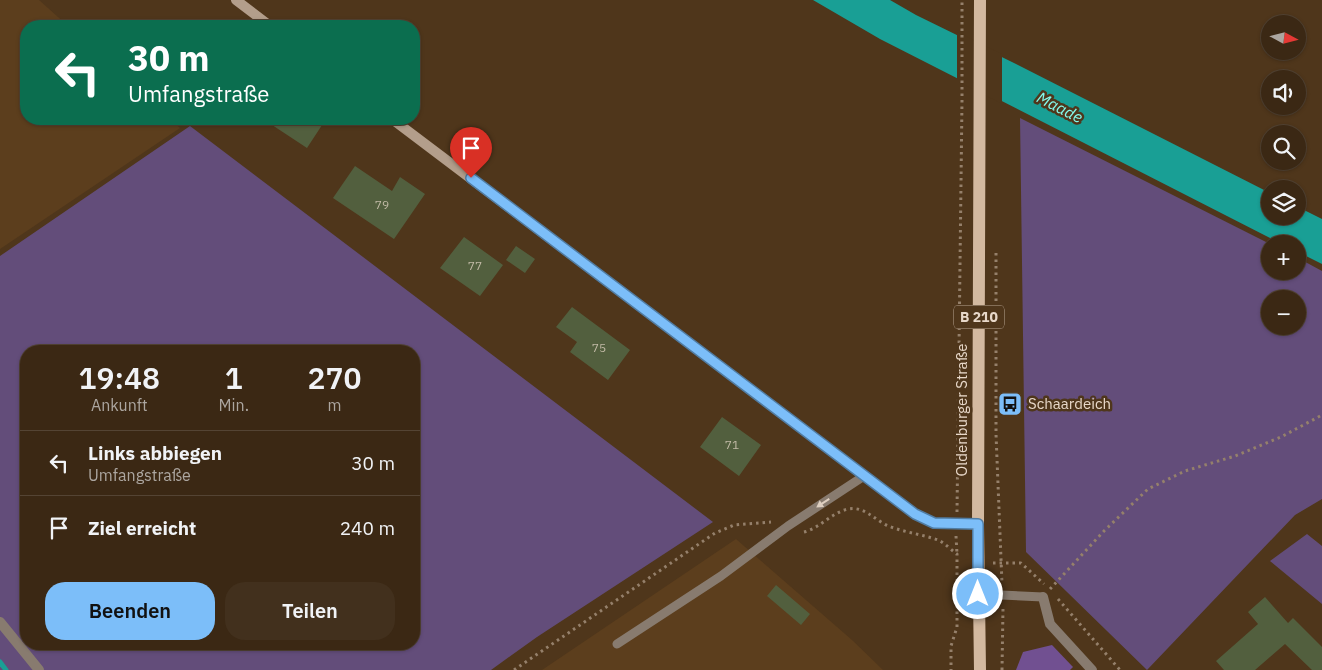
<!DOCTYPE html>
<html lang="de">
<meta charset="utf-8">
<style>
:root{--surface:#3b2814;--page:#42301d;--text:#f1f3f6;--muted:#aca6a0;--line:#544434;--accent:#7cbef9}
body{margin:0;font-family:"IBM Plex Sans",sans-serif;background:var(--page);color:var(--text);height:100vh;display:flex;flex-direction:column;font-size:19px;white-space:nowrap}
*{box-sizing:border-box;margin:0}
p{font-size:16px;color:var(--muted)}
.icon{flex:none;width:28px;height:28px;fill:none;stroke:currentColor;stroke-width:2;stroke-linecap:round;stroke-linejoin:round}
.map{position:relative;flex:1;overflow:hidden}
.details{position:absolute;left:20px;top:345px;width:400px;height:305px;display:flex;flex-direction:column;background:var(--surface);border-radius:20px;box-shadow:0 1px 4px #0004,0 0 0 1px var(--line)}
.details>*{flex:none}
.hud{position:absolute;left:20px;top:20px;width:400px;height:105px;border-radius:20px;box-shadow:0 1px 4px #0004,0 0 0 1px var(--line);background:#0b6e4f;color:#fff;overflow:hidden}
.needle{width:32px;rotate:97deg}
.tools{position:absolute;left:1261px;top:15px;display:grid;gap:10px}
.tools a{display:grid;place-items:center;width:45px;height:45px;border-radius:50%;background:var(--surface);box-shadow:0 1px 4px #0004,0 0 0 1px var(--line);font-size:25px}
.pin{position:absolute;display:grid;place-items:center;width:42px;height:42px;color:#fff;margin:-51px -21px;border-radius:50% 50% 50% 0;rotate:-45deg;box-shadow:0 0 5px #0007}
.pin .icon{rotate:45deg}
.me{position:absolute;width:55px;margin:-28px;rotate:0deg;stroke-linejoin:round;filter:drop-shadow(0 0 4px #0008)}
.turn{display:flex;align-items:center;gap:18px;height:105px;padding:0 25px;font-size:22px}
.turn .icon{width:65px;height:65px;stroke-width:2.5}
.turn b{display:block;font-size:35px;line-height:42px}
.eta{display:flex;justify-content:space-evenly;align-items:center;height:85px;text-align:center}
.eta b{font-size:30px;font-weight:600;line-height:35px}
.cta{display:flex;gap:10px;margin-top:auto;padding:10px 25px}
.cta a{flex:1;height:58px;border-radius:20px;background:var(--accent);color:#111;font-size:20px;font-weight:600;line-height:58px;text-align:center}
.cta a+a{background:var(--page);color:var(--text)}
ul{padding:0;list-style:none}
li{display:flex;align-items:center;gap:15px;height:65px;padding:0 25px;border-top:1px solid var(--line)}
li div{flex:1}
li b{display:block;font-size:19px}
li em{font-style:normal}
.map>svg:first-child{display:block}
.built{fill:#5c3e1d}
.green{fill:#634d7a;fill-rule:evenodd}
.forest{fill:#715091}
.water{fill:#199f95}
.pier{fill:#4f361b}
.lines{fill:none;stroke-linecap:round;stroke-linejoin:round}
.stream{stroke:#199f95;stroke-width:5}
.building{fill:#525f3e}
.path{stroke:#95806b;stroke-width:3;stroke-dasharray:2.5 4;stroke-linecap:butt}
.lane{stroke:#887b6f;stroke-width:9}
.street{stroke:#887b6f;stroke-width:10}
.secondary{stroke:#b39e8b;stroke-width:10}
.primary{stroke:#d3b9a0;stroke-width:12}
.oneway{fill:#decfc0}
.route-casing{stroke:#517ca2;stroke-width:12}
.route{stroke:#7cbef9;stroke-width:9}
.labels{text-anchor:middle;stroke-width:5;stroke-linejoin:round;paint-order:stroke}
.number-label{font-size:12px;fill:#c2baa6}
.shield{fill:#4f361b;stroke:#baa795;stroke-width:1}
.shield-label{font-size:14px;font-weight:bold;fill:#e8d8c9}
.poi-label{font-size:15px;fill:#e8d8c9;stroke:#4f361b;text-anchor:start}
.street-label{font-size:15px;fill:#e8d8c9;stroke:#4f361b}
.water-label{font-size:16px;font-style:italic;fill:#84faed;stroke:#4f361b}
</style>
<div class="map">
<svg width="1322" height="670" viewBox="0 0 1322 670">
<rect width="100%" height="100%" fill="#4f361b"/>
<path class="built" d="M 0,0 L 39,0 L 68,26 L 26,26 L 26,119 L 170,119 L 180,128 L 0,249 Z
M 736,539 L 852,640 L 883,670 L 542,670 Z"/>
<path class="green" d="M 1020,118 L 1270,244 L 1270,271 L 1298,271 L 1298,258 L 1322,271 L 1322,499 L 1295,515 L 1147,670 L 1026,552 ZM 1270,299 L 1298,299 L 1298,326 L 1270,326 Z
M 190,126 L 713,522 L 537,637 L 491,670 L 0,670 L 0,256 ZM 26,351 L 414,351 L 414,644 L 26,644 Z
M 1307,534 L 1322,546 L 1322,604 L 1270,561 Z"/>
<path class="forest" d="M 1052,645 L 1073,667 L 1070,670 L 1016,670 L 1023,652 Z"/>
<path class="water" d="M 813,0 L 890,0 L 916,15 L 1014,63 L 1270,193 L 1270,216 L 1298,216 L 1298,207 L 1322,219 L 1322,264 L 1298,252 L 1298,244 L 1282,244 L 880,39 Z"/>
<path class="pier" d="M 957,32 L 1002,54 L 1002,104 L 957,81 Z"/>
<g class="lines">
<path class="stream" d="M 0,662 L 6,670"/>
</g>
<path class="building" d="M 263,119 L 326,119 L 307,148 Z
M 355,166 L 392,191 L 400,177 L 425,194 L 394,239 L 333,198 Z
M 464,237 L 503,265 L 480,296 L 440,268 Z
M 516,246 L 535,259 L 525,273 L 506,260 Z
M 572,307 L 630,350 L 608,380 L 570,352 L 577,342 L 556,327 Z
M 722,417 L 761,445 L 739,476 L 700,447 Z
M 776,585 L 810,614 L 801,625 L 767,596 Z
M 1265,597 L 1288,623 L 1293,618 L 1322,647 L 1322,670 L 1312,670 L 1285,644 L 1255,670 L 1224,670 L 1216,661 L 1258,624 L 1248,612 Z"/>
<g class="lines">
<path class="path" d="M 996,253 L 996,434 L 1002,584
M 957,512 L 962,100 L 962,0
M 804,532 C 820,528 831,513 848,509 C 863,506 873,518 886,525 C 902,532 921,534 938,540 C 945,543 951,550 957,554 L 957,627 L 951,646 L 951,670
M 956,536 L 957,554
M 993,563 L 1021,563 L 1044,584
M 1050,589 L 1104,531 L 1148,489 L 1185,471 L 1235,456 L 1281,437 L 1322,415
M 1058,599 L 1120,670
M 514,670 L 715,533 L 734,525 L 771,522
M 1002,670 L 1003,608"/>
<path class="lane" d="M 978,594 L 1043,597
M 617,644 L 721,576 L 788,526 L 864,476"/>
<path class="street" d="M 1043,597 L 1050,624 L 1092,670
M 0,622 L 39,670"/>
<path class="secondary" d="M 236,0 L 270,26
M 392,119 L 915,514 L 934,523 L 978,524"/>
<path class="primary" d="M 980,0 L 978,524 L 980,670"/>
</g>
<defs><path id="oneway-solid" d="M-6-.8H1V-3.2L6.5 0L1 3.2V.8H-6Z" transform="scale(1.25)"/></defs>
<use class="oneway" href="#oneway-solid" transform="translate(823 503) rotate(147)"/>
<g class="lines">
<g class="route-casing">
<path id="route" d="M 471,178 L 915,514 L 934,523 L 978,524 L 978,594"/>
</g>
<use href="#route" class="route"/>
</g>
<defs>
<g id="bus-square" transform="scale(1.25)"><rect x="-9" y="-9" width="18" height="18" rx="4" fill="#7cbef9" stroke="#4f361b"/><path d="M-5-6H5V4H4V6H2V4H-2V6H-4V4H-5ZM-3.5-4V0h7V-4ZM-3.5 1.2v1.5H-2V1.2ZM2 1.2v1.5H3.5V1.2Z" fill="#111"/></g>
</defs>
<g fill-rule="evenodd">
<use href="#bus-square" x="1010" y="404"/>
</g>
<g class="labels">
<g class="number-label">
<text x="382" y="209">79</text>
<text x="475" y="270">77</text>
<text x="599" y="352">75</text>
<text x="732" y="449">71</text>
</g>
<rect class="shield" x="954" y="305.5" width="50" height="23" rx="4"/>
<g class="shield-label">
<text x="979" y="322">B 210</text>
</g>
<g class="poi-label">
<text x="1028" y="409">Schaardeich</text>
</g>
<g class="street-label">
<text transform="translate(962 410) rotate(-90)" y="5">Oldenburger Straße</text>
</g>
<g class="water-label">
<text transform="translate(1060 107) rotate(27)" y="6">Maade</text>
</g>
</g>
</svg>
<div class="tools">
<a><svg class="needle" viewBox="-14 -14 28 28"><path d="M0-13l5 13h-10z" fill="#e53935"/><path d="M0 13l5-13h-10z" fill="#aca6a0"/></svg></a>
<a><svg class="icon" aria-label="sound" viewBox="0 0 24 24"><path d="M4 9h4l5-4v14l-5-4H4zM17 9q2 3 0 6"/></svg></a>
<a><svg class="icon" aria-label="search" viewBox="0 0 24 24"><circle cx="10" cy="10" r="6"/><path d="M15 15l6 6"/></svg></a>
<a><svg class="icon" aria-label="layers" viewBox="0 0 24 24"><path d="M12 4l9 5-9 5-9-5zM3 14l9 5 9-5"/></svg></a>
<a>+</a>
<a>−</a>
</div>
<div class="pin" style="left:471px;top:178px;background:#d93025"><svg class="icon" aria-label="arrive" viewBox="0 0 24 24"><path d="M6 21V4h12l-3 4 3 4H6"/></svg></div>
<svg class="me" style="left:978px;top:594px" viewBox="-20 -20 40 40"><circle r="17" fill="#7cbef9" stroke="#fff" stroke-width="3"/><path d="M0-11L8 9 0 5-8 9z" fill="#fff"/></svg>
<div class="hud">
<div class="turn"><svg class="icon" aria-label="left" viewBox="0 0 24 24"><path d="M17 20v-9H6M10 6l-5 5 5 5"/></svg><div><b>30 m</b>Umfangstraße</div></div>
</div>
<section class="details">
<div class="eta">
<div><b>19:48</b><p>Ankunft</p></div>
<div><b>1</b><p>Min.</p></div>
<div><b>270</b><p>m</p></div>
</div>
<ul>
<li><svg class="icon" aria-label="left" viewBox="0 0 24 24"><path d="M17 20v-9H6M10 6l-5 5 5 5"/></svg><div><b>Links abbiegen</b><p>Umfangstraße</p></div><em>30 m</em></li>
<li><svg class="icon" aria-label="arrive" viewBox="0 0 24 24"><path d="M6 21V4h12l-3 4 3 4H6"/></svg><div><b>Ziel erreicht</b></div><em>240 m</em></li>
</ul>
<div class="cta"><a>Beenden</a><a>Teilen</a></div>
</section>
</div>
